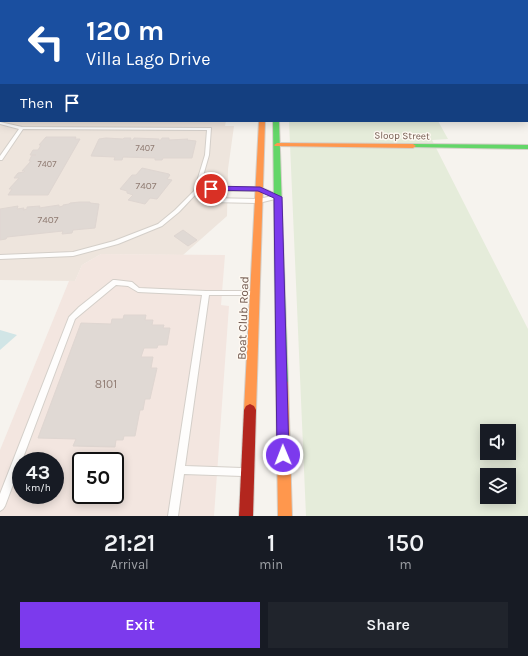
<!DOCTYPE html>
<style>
:root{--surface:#171b24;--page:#20242c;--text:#f1f3f6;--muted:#9ea1a6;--accent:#7c3aed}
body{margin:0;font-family:Karla,sans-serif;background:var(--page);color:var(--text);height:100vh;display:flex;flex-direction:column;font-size:15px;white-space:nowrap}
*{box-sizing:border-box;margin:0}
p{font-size:13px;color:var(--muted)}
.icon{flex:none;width:22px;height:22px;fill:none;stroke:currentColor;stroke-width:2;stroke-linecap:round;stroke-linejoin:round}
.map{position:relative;height:516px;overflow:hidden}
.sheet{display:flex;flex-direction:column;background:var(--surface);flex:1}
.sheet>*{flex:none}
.top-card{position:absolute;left:0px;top:0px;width:528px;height:122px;box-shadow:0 2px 10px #0003;background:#1a4fa0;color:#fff;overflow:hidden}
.tools{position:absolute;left:480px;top:424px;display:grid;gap:8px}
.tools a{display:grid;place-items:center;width:36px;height:36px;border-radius:0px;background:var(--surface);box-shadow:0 2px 10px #0003;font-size:20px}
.speed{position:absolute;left:12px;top:452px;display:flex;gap:8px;font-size:20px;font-weight:700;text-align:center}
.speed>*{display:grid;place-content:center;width:52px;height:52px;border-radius:50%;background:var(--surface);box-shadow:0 2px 10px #0003;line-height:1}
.speed small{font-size:10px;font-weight:400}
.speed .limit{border:2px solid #111;border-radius:6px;background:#fff;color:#111}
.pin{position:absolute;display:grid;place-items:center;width:34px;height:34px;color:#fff;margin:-17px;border:2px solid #fff;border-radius:50%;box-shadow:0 1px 4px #0007}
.me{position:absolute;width:44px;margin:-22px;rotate:359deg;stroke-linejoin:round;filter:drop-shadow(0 0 3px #0008)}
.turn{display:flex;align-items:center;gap:14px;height:84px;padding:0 20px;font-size:18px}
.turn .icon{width:52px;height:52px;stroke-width:2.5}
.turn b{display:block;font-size:28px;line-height:34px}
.then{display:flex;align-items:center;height:38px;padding:0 20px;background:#0003;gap:8px;font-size:15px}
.eta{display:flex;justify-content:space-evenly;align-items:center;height:68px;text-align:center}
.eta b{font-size:24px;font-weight:600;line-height:28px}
.primary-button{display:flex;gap:8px;margin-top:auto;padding:8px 20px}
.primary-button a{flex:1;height:46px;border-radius:0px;background:var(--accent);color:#fff;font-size:16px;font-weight:600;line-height:46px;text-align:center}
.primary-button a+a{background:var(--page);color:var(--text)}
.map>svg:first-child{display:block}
.residential{fill:#eee5dd}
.commercial{fill:#f3e6e0;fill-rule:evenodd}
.green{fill:#e5ecda;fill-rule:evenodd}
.water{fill:#d1e5e6}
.building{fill:#e0d9d4;stroke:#dfd6d1}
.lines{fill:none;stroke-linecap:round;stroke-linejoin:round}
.lane-casing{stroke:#d4cfc9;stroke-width:2}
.fast-casing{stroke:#d4cfc9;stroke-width:2}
.slow-casing{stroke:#d4cfc9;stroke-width:2}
.jam-casing{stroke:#d4cfc9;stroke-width:2}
.lane{fill:#fefdfc;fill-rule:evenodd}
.fast{fill:#63d668;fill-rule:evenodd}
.slow{fill:#ff974d;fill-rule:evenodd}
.jam{fill:#b3261e;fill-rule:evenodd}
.route{fill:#7c3aed;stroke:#51269a}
.labels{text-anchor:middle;stroke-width:3;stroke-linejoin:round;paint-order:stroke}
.far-number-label{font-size:9px;fill:#917d74}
.far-street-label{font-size:10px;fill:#735b50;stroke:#fdf8f1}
.number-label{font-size:10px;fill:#917d74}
.street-label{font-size:12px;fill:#735b50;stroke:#fdf8f1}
.near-number-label{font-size:12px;fill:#917d74}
</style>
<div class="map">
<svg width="528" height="516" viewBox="0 0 528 516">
<rect width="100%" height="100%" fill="#f6f3ee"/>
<path class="residential" d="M 0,49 L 1,121 L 226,121 L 225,126 L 234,126 L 228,169 L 227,216 L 183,255 L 101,254 L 82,265 L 75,281 L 0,280 Z"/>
<path class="commercial" d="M 101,254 L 225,255 L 221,305 L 229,306 L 214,516 L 0,516 L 0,450 L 69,281 L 75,281 L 82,265 ZM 21,461 L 55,461 L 55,495 L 21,495 ZM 81,461 L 115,461 L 115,495 L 81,495 Z"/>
<path class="green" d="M 289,121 L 438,121 L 448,139 L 432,140 L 528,329 L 528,516 L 306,516 ZM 487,431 L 509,431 L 509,453 L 487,453 ZM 487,475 L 509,475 L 509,497 L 487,497 Z"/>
<path class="water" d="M 0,330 L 17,335 L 0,350 Z"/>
<path class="building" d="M 46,137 L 76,137 L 75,139 L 80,139 L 48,195 L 8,195 L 12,189 L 9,189 L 19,178 L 14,178 L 18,173 L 24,172 L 25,171 L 22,171 L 31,161 L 29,161 L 32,155 L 36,155 L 30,155 L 33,150 L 38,150 L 41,145 L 39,145 Z
M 106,138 L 123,139 L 124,138 L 131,138 L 130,140 L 133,140 L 134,138 L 159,139 L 158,140 L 161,140 L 162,138 L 169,138 L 169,140 L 188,139 L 187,140 L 196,141 L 192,158 L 163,158 L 162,160 L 155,160 L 155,158 L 123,157 L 122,160 L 114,160 L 115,157 L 91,156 L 99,139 Z
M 142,168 L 169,174 L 170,175 L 167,179 L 172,180 L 157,199 L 150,198 L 145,204 L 128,200 L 133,195 L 127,193 L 127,191 L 120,189 L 132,175 L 136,175 Z
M 80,202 L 90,202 L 90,203 L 99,204 L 95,228 L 73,230 L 72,233 L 62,234 L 63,231 L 7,237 L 6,239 L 0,240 L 0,209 L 18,206 L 17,209 L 24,208 L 23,210 L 27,209 L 27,207 L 40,206 L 39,208 L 59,205 L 59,207 L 63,206 L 63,205 L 69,204 L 70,203 Z
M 183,230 L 197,240 L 188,246 L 174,236 Z
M 124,315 L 146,315 L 145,320 L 153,320 L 152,325 L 164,325 L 163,328 L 170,328 L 167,345 L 158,345 L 157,348 L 144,348 L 141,357 L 153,357 L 151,368 L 157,368 L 150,399 L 145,399 L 143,410 L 140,410 L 135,436 L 124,436 L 123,440 L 116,440 L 115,447 L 73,446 L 76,439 L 38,438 L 81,323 L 111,324 L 112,319 L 123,319 Z"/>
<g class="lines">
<g class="lane-casing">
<path id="lane" d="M 209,0 L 212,0 L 212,1 Z
M 0,78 L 1,78 L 1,81 L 0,81 Z
M 0,97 L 1,97 L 1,99 L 0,99 Z
M 0,122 L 22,127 L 211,128 L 209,155 L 199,190 L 211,187 L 260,187 L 278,195 L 280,197 L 279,198 L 259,203 L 210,202 L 196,194 L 179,212 L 162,226 L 118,244 L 73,256 L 0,259 L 0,255 L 73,252 L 114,241 L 158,224 L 175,210 L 194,191 L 205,155 L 207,130 L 23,129 L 2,160 L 0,160 L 0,156 L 19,129 L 0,124 ZM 211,191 L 259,191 L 272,196 L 259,199 L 211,198 L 201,193 Z
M 113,280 L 115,280 L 132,282 L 139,288 L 206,291 L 254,291 L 255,293 L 254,295 L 209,295 L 185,466 L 242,468 L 245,469 L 246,472 L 245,475 L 242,476 L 184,474 L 178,516 L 168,516 L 202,295 L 138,292 L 128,286 L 116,285 L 75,319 L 5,506 L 3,509 L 0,511 L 0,494 L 69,317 L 79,307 Z"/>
</g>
<g class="fast-casing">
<path id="fast" d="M 264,0 L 268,0 L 268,1 L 264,1 Z
M 273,121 L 279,121 L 288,383 L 286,387 L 282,388 L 278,387 L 276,383 Z
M 413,144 L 528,145 L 528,149 L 411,147 L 410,146 Z"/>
</g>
<g class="slow-casing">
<path id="slow" d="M 259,121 L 265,121 L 256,410 L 254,414 L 250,416 L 246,414 L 244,410 Z
M 277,143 L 413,144 L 416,146 L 413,148 L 275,146 L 274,145 Z
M 282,378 L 286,379 L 288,383 L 292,516 L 278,516 L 276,383 L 278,379 Z"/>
</g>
<g class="jam-casing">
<path id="jam" d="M 250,404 L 254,406 L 256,410 L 253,516 L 239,516 L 244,410 L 246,406 Z"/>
</g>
<use href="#lane" class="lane"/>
<use href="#fast" class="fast"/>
<use href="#slow" class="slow"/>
<use href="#jam" class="jam"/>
</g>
<path class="route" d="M 211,186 L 260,187 L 282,197 L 289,455 L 288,460 L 283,462 L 278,460 L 277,455 L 274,198 L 258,191 L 208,190 L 208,187 Z"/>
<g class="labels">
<g class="far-number-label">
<text x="145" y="151">7407</text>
<text x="47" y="167">7407</text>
</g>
<g class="far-street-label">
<text transform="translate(402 135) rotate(1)" y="4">Sloop Street</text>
</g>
<g class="number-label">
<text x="146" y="189">7407</text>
<text x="48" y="223">7407</text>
</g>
<g class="street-label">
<text transform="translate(243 318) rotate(-88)" y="4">Boat Club Road</text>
</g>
<g class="near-number-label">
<text x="106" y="388">8101</text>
</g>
</g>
</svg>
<div class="tools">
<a><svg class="icon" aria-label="sound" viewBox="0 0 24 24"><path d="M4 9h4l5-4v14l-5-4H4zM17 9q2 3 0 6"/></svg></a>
<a><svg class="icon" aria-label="layers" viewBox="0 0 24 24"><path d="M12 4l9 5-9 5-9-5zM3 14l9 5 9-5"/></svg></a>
</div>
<div class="speed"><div>43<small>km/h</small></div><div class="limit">50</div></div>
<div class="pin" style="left:211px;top:189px;background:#d93025"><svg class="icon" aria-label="arrive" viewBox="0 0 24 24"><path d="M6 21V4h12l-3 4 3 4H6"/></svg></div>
<svg class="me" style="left:283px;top:455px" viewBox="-20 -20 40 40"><circle r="17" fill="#7c3aed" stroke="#fff" stroke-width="3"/><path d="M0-11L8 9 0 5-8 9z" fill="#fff"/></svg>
<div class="top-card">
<div class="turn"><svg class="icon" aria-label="left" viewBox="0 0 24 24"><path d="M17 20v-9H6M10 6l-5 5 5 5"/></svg><div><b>120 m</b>Villa Lago Drive</div></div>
<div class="then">Then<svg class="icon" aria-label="arrive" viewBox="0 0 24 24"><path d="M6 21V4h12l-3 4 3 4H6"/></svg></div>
</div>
</div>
<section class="sheet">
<div class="eta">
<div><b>21:21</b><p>Arrival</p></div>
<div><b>1</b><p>min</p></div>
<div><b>150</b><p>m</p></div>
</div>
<div class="primary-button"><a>Exit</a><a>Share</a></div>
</section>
